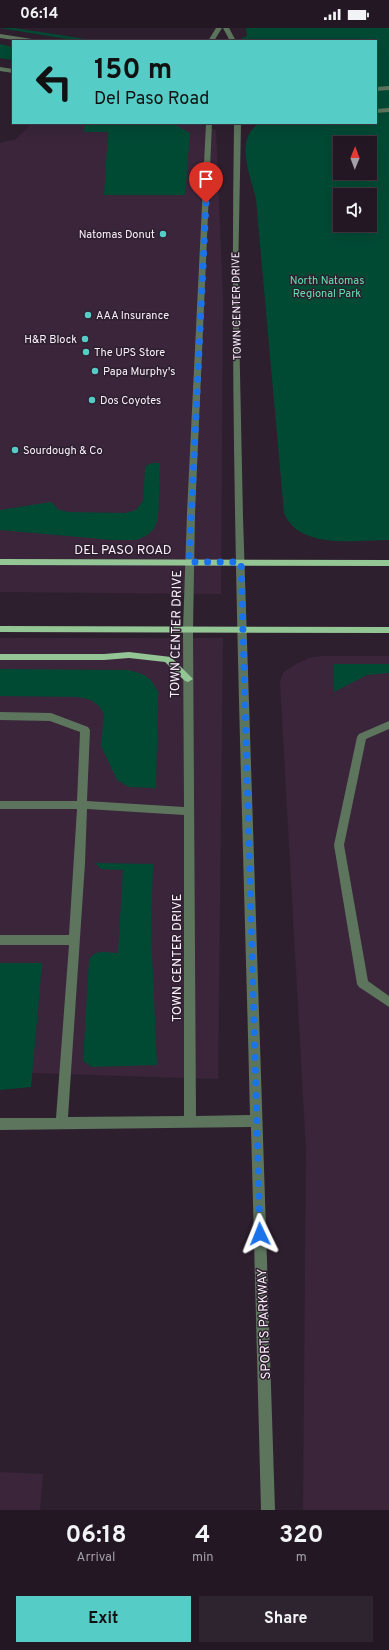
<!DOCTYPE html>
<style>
:root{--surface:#221723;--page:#2e2430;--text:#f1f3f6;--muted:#a29fa6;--line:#3f3641;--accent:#55cdc6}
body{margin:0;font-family:Overpass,sans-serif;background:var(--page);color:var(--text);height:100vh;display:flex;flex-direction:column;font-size:15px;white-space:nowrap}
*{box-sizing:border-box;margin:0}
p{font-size:13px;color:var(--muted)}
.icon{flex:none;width:22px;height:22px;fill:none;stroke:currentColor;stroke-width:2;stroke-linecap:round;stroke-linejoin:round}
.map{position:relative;height:1482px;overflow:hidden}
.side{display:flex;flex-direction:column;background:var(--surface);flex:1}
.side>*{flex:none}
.hud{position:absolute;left:12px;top:12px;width:365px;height:84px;border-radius:0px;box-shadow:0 4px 16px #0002,0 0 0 1px var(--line);background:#55cdc6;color:#111;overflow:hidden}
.needle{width:26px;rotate:1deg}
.controls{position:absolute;left:333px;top:108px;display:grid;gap:8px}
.controls a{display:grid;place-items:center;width:44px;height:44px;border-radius:0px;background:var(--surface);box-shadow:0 4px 16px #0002,0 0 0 1px var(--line);font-size:20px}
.pin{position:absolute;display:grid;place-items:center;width:34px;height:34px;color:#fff;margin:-41px -17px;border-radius:50% 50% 50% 0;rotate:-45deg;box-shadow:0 0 4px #0007}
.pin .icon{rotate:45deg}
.me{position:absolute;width:44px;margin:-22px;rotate:358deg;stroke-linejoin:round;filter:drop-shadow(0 0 3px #0008)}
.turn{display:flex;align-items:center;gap:14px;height:84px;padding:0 16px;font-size:18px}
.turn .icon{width:52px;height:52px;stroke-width:2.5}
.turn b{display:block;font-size:28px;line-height:34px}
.eta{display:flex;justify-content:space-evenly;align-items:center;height:68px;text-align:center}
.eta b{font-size:24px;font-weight:700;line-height:28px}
.action{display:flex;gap:8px;margin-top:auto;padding:8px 16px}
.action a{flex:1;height:46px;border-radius:0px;background:var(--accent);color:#111;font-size:16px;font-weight:700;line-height:46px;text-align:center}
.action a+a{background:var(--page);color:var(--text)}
.status{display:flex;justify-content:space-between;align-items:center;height:28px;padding:0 20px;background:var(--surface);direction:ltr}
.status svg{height:11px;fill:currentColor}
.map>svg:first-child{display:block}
.built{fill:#3a253b}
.green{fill:#004a34;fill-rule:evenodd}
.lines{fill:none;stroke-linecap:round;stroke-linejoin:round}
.minor{fill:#5d755d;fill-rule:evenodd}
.major{fill:#93c694;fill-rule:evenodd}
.route{stroke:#1a73e8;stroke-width:7;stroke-dasharray:0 12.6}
.poi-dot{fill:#55cdc6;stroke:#2e1f2f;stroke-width:1.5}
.labels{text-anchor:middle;stroke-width:3;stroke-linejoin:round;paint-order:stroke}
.far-poi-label{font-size:11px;fill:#fbf0fc;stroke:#2e1f2f;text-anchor:start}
.far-park-label{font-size:11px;fill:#64e0af;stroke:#2e1f2f}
.far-street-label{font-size:11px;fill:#fbf0fc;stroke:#2e1f2f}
.street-label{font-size:13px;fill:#fbf0fc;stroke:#2e1f2f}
</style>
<div class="status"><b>06:14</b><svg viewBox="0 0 49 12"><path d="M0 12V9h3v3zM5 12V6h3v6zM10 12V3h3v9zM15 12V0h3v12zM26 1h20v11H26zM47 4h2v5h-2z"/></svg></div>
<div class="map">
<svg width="389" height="1482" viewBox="0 0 389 1482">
<rect width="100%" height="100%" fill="#2e1f2f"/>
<path class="built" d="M 32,95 L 195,95 L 216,102 L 223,271 L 221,566 L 0,564 L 0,115 L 16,111 Z
M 0,610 L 223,610 L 218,1051 L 0,1044 Z
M 323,628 L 389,628 L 389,1482 L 303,1482 L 306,1122 L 280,654 L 283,645 L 294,637 L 309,630 Z
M 0,1444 L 43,1446 L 40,1482 L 0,1482 Z"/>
<path class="green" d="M 0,0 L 14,0 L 99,13 L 79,13 Z
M 246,0 L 389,0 L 389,512 C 356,512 299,522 284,485 L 256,171 C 251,148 233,110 260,95 L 376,95 L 376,13 L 242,13 L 242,10 L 247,8 ZM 340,115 L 370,115 L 370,145 L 340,145 ZM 340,167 L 370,167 L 370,197 L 340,197 Z
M 0,16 L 13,19 L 13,32 L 0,30 Z
M 32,95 L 172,95 L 190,105 L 185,167 L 104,167 L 108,104 L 84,104 L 85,96 L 30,96 Z
M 153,435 L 160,435 L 158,491 L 154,501 L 146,508 L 136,512 L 112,512 L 0,502 L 0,482 L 51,474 L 59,482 L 69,484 L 125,485 L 136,482 L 143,473 L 145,440 L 147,437 Z
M 334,636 L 389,636 L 389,645 L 367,647 L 334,664 Z
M 0,641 L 128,642 C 145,646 150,648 158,664 L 156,760 L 129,759 L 117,752 L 101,718 L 104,686 L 99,678 L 91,672 L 78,669 L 0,668 Z
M 95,835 L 153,836 L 151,905 L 157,1037 L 92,1039 L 83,1033 L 89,932 C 95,920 108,925 118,925 L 123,842 L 101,841 Z
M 0,935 L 42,935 L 31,1059 L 0,1062 Z"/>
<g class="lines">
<path class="minor" d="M 216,0 L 222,0 L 214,13 L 208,13 Z
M 223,0 L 229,0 L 236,13 L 230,13 Z
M 0,6 L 32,11 L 35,13 L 22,13 L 0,10 Z
M 0,39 L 13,41 L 13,45 L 0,43 Z
M 389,58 L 389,62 L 376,63 L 376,59 Z
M 389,80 L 389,84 L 376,85 L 376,81 Z
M 206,95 L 212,95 L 195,485 L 193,602 L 196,1088 L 250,1087 C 242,757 229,427 234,97 L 235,95 L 241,95 L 238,248 L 243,489 L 275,1482 L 261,1482 L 251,1099 L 0,1102 L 0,1090 L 56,1090 L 69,917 L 0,917 L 0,907 L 69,907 L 77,781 L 0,781 L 0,773 L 77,773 L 80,704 L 50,693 L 0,692 L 0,684 L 51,685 L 88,699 L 90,702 L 87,773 L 184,779 L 183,602 L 187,485 ZM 87,781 L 184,787 L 184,1088 L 68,1089 L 85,835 Z
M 389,693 L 389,701 L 366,711 L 344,817 L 368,953 L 389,968 L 389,979 L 359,959 L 357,956 L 334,817 L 357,709 L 359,706 Z"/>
<path class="major" d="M 0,531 L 389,532 L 389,538 L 0,537 Z
M 0,598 L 389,599 L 389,605 L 0,604 Z
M 129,624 L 171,629 L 193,651 L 188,654 L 185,653 L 165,634 L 129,630 L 104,632 L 0,632 L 0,626 L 104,626 Z"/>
</g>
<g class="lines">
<path class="route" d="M 206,175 L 189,534 L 241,534 L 260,1206"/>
</g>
<g class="poi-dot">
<circle cx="163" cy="206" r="4"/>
<circle cx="88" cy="287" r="4"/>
<circle cx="85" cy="311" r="4"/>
<circle cx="86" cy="324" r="4"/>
<circle cx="95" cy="343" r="4"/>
<circle cx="92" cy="372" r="4"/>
<circle cx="15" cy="422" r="4"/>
</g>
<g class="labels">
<g class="far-poi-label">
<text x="155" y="210" text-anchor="end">Natomas Donut</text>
<text x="96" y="291">AAA Insurance</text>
<text x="77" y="315" text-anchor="end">H&amp;R Block</text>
<text x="94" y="328">The UPS Store</text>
<text x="103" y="347">Papa Murphy's</text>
<text x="100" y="376">Dos Coyotes</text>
<text x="23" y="426">Sourdough &amp; Co</text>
</g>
<g class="far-park-label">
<text x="327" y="256">North Natomas<tspan x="327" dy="13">Regional Park</tspan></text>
</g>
<g class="far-street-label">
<text transform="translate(236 278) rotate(-91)" y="4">TOWN CENTER DRIVE</text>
</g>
<g class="street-label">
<text x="123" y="526">DEL PASO ROAD</text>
<text transform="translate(175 606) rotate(-89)" y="5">TOWN CENTER DRIVE</text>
<text transform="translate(176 930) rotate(-90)" y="5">TOWN CENTER DRIVE</text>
<text transform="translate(263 1296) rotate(-92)" y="5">SPORTS PARKWAY</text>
</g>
</g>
</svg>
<div class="controls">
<a><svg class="needle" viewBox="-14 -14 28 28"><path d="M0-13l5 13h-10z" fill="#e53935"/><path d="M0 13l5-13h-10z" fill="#a29fa6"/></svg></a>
<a><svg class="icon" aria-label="sound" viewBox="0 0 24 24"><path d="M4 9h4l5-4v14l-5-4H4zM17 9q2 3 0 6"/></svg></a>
</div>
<div class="pin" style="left:206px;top:175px;background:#d93025"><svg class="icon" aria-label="arrive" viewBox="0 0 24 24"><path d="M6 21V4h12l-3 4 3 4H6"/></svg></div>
<svg class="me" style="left:260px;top:1206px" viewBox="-20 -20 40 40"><path d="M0-17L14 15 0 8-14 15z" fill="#1a73e8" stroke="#fff" stroke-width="4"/></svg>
<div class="hud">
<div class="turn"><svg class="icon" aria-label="left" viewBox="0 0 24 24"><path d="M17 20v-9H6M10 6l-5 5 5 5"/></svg><div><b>150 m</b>Del Paso Road</div></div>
</div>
</div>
<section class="side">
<div class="eta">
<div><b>06:18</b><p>Arrival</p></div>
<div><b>4</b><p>min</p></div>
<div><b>320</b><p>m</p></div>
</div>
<div class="action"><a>Exit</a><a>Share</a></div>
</section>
